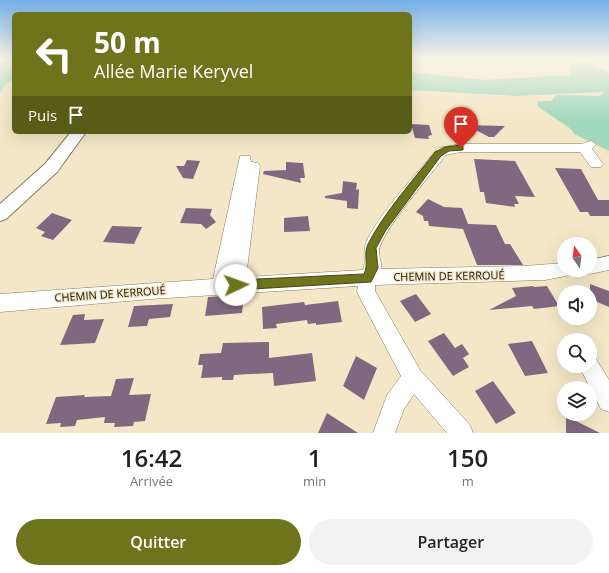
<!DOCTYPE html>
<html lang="fr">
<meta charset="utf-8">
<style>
:root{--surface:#fff;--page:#f2f2f2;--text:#222;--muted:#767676;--accent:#6d741c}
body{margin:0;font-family:"Open Sans",sans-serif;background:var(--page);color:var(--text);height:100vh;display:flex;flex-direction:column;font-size:15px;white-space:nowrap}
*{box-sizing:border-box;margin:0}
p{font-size:13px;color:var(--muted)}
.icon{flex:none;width:22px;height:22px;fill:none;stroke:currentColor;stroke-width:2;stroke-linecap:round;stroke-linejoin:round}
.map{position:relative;height:433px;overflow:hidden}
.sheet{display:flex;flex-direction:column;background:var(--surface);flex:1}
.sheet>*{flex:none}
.hud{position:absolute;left:12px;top:12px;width:400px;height:122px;border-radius:6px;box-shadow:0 4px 16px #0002;background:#6d741c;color:#fff;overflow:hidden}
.needle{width:26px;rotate:346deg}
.fabs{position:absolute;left:557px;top:237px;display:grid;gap:8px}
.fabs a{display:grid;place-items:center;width:40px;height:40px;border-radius:50%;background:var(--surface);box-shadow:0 4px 16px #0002;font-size:20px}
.pin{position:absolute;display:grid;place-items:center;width:34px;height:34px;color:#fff;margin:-41px -17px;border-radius:50% 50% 50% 0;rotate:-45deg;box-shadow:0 0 4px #0007}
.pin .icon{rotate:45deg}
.me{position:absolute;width:44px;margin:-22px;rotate:87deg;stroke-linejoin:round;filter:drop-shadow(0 0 3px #0008)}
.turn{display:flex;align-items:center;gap:14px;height:84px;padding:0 16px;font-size:18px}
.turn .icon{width:52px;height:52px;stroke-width:2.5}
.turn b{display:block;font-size:28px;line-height:34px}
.then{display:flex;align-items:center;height:38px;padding:0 16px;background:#0003;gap:8px;font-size:15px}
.eta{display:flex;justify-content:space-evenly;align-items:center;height:68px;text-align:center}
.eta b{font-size:24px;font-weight:600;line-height:28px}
.primary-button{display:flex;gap:8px;margin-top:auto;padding:8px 16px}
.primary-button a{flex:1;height:46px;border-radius:24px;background:var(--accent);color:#fff;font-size:16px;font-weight:600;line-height:46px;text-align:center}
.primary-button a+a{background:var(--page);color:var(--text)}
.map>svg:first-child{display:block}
.green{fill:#a2d8bc}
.building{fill:#806980}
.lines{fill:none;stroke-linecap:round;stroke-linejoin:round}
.minor-casing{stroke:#867b5e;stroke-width:1}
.tertiary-casing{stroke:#867b5e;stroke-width:2}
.minor{fill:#fff;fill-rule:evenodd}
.tertiary{fill:#fff;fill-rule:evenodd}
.route{fill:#6d741c;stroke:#474b12}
.labels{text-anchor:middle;stroke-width:3;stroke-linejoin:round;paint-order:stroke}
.street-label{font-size:11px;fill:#181409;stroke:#f4e7c7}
</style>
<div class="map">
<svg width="609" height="433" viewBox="0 0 609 433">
<rect width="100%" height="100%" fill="#f4e7c7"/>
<path class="green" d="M 0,59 L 14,59 L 14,79 L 5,85 L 0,93 Z
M 587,62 L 609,73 L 609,151 L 574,134 L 571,129 L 537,106 L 538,101 L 552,101 L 556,95 L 600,96 L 603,92 L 517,96 L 410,90 L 410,72 L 484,80 L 570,75 L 572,65 Z"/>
<path class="building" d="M 411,124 L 429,125 L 432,135 L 428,136 L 429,139 L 415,138 Z
M 466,125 L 505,126 L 494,137 L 489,137 Z
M 474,159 L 515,161 L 535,197 L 515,196 L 519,204 L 514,204 L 515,207 L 486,203 L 484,192 L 480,192 Z
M 187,160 L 200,161 L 193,179 L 183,178 L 176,166 L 184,166 Z
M 286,162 L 303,163 L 305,178 L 300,178 L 301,183 L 263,174 L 264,171 L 286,170 Z
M 555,168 L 581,169 L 598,200 L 609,200 L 609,216 L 590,216 L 588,212 L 580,212 Z
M 343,181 L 357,183 L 356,190 L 359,189 L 358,209 L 347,208 L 347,201 L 325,198 L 325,196 L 342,193 Z
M 428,199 L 444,207 L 462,208 L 468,224 L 496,225 L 505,244 L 510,244 L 523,265 L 477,265 L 463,229 L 429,226 L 428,221 L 424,221 L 423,216 L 416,212 Z
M 186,208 L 212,209 L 210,215 L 216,222 L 206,229 L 201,224 L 180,223 Z
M 52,213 L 72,220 L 53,240 L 41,236 L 45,232 L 36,228 Z
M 308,216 L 310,231 L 284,232 L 284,218 Z
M 112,226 L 142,227 L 134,244 L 103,242 Z
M 590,284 L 609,291 L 609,307 L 590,299 Z
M 533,286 L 534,287 L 547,286 L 559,306 L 534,309 L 532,306 L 489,310 L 516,296 L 512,288 Z
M 416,294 L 431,314 L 415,322 L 400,301 Z
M 244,295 L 242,313 L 205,316 L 208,297 Z
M 338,301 L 342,322 L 316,325 L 316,323 L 308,324 L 307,320 L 276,324 L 277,328 L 263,329 L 262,307 L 304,302 L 305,305 Z
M 173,304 L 170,317 L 149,319 L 147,326 L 128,327 L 134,306 Z
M 85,314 L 84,320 L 104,319 L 95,343 L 60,345 L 73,315 Z
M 444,333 L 455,348 L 462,344 L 469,354 L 463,358 L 469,367 L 453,376 L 428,341 Z
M 532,341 L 548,373 L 525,376 L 508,344 Z
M 269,342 L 269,358 L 312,353 L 316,381 L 274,386 L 273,373 L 234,375 L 233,380 L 222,380 L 222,377 L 201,378 L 203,365 L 198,365 L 200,354 L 221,353 L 223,343 Z
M 356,356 L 377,368 L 364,400 L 343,386 Z
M 134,378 L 129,395 L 151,394 L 145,421 L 134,422 L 133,426 L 114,427 L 115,423 L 104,423 L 105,417 L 77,420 L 75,426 L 60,427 L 61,423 L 46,424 L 56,397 L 85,395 L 84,397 L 111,396 L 116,379 Z
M 493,381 L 516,413 L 496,424 L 475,391 Z
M 327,413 L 358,433 L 318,433 Z
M 566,416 L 600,433 L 566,433 Z"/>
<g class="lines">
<g class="minor-casing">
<path id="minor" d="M 590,141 L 594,142 L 596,145 L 592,149 L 603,164 L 601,167 L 591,167 L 580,152 L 461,152 L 446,155 C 433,172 380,233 379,251 C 379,257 382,263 381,269 L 524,266 L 564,263 L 564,270 L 573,270 L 571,275 L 545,280 L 375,285 L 375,291 L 420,370 L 470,425 L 473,433 L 447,433 L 414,394 L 404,409 L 395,433 L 373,433 L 387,395 L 401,376 L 360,298 L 357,292 L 358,286 L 151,299 L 0,312 L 0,294 L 213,279 L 240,156 L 250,156 L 251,162 L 258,163 L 260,166 L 246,277 L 363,270 C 367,263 361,251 368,238 C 386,205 414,177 438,148 L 461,144 L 582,144 Z
M 609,256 L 609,270 L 590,274 L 584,272 L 583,270 L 590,270 L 590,260 Z
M 590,356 L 596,359 L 609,380 L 609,412 L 601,409 L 579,366 L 590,366 Z"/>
</g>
<g class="tertiary-casing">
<path id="tertiary" d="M 71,132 L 86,132 L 57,172 L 6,219 L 0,221 L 0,204 L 45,164 Z"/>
</g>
<use href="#minor" class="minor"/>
<use href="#tertiary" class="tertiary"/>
</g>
<linearGradient id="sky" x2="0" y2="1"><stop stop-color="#75b0e8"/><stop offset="0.49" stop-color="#faf4e6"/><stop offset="1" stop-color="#faf4e6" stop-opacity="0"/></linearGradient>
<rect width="609" height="120" fill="url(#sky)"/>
<path class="route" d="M 461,145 L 463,146 L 463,150 L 449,151 L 441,156 L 386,230 L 376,248 L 378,268 L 371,282 L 236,290 L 232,289 L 231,285 L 232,282 L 236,280 L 364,274 C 369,264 363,254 368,244 C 385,211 412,182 435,152 L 445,147 Z"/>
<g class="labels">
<g class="street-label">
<text transform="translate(449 276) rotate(-1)" y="4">CHEMIN DE KERROUÉ</text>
<text transform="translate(110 294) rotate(-4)" y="4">CHEMIN DE KERROUÉ</text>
</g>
</g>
</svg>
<div class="fabs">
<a><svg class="needle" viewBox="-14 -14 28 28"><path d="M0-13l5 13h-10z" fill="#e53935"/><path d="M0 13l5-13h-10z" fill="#767676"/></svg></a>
<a><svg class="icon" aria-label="sound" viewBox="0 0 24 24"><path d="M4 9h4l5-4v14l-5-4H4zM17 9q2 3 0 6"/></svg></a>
<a><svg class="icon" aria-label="search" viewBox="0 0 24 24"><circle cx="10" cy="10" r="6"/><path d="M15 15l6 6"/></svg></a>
<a><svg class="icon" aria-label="layers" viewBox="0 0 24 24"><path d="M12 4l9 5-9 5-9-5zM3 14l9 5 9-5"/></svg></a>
</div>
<div class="pin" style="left:461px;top:148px;background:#d93025"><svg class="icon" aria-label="arrive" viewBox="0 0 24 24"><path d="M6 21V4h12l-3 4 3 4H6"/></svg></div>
<svg class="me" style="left:236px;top:285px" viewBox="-20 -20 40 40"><circle r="19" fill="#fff"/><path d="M0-13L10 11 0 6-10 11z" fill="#6d741c"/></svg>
<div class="hud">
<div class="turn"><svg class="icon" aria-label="left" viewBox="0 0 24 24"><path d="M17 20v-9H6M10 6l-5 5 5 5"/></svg><div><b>50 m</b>Allée Marie Keryvel</div></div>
<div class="then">Puis<svg class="icon" aria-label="arrive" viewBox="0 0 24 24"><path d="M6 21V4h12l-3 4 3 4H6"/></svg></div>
</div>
</div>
<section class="sheet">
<div class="eta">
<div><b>16:42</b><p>Arrivée</p></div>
<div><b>1</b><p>min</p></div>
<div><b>150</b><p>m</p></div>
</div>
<div class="primary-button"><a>Quitter</a><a>Partager</a></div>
</section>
